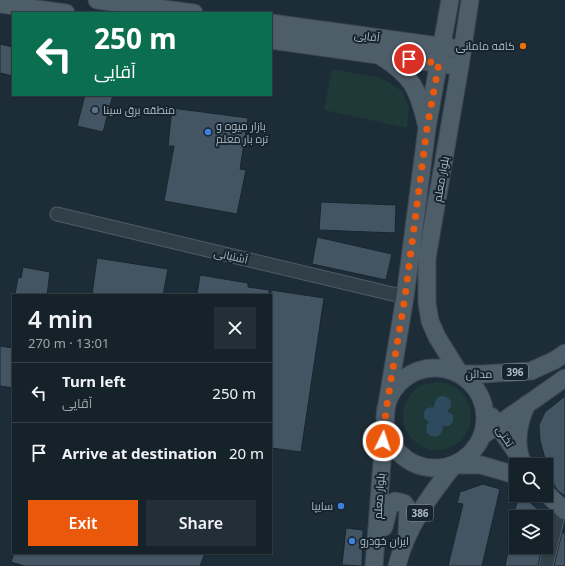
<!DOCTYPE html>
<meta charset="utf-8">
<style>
:root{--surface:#16222a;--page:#232f36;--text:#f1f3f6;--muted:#9ea4a8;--line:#353f47;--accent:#ea580c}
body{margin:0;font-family:"Noto Sans",Cairo,sans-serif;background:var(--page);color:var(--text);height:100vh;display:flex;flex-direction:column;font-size:15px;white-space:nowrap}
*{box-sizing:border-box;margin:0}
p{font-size:13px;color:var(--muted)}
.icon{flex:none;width:22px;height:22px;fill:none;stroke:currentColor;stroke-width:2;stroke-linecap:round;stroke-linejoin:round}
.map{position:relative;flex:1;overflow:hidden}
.sheet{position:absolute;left:12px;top:294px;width:260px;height:260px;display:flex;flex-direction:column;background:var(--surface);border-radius:0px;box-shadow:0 1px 3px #0004,0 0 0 1px var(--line)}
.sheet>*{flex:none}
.hud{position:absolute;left:12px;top:12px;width:260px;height:84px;border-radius:0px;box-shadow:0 1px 3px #0004,0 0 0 1px var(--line);background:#0b6e4f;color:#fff;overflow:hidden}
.controls{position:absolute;left:509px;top:458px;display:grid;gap:8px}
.controls a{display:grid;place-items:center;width:44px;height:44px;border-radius:0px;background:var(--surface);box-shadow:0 1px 3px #0004,0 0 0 1px var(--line);font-size:20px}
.pin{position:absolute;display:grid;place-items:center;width:34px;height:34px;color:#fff;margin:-17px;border:2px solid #fff;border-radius:50%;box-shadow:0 1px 4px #0007}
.me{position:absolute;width:44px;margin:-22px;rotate:4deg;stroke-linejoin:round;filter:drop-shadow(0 0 3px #0008)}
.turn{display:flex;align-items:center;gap:14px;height:84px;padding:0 16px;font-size:18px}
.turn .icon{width:52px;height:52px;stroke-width:2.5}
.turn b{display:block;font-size:28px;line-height:34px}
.round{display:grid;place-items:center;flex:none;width:42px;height:42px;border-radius:0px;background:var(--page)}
.head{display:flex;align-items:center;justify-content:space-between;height:68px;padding:0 16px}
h1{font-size:24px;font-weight:600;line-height:30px}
.button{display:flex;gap:8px;margin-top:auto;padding:8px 16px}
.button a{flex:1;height:46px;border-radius:0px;background:var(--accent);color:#fff;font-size:16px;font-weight:600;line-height:46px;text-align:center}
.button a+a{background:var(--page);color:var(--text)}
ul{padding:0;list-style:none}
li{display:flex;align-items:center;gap:12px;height:60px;padding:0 16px;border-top:1px solid var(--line)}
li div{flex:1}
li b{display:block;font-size:15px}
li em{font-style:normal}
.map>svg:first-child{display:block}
.green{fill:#1f3938}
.water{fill:#2d4a5f}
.building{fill:#435563;stroke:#19252f}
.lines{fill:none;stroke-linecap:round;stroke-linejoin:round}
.minor-casing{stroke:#4f5c67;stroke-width:15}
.major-casing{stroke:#3b4752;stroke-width:19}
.minor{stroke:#313f48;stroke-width:13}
.major{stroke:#4e5e69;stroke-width:17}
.route{stroke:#ea580c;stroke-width:7;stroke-dasharray:0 12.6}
.food-dot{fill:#e8710a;stroke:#17232d;stroke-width:1.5}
.service-dot{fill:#5c6f8a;stroke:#17232d;stroke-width:1.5}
.shop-dot{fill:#3f7fe0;stroke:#17232d;stroke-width:1.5}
.labels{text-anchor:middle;stroke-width:4;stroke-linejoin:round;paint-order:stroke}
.shield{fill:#17232d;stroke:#7f8d98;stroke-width:1}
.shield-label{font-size:10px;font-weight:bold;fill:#abbac6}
.street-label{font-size:11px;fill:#abbac6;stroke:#17232d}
.poi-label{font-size:11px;fill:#abbac6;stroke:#17232d;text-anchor:start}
</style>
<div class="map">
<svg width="565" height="566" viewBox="0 0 565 566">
<rect width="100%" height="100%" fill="#1d2d38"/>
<path class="green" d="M 332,69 L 381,78 L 402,91 L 409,108 L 407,128 L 324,110 Z
M403 416a34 34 0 1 1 68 0a34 34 0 1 1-68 0Z"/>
<path class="water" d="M 441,396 C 448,396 452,400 451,407 L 447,411 L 453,415 L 453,422 L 449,426 L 443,426 C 443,436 434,440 427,433 L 426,426 L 429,422 L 424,418 L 424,412 L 427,408 L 434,407 L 436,399 Z"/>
<path class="building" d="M 0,44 L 13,47 L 13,76 L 0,73 Z
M 85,95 L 113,95 L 103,132 L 77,126 Z
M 172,108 L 248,118 L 240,169 L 246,170 L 237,214 L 164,201 L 174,146 L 168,146 Z
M 321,202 L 396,205 L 395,233 L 319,230 Z
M 317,237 L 392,254 L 386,280 L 312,264 Z
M 97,258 L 168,269 L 163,295 L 92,295 Z
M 23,267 L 50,272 L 47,295 L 15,295 L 18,277 L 21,278 Z
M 200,275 L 248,283 L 248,287 L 269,290 L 269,295 L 197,295 Z
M 271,290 L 324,298 L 301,452 L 271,448 Z
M 0,346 L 13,348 L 13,388 L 0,386 Z
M 565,396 L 565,496 L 557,490 L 551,479 L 540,441 L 539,425 L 545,412 Z
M 483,484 L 500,489 L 482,566 L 448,566 L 463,504 L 457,503 L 460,492 Z
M 518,498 L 527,500 L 547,517 L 513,517 Z
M 513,518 L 516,518 L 516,544 L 507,541 Z
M 346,528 L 363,530 L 362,566 L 342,565 Z
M 562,532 L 565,534 L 565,566 L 554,566 Z
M 509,547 L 542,547 L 538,566 L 505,566 Z
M 14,553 L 205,553 L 200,566 L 24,566 L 11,562 Z"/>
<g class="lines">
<g class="minor-casing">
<path id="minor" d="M 57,214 L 405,297
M 546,566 L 560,507"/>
</g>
<g class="major-casing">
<path id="major" d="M 97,0 L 194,13
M 470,0 L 460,66 L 427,258 L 427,303 L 430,321 L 437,337 L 460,374 L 483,374 L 531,371 L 555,360 L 565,353
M 0,4 L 66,13
M 271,23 L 453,48
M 271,40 L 449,65
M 382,57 C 412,76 418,89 426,123
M385 418a50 50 0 1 1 100 0a50 50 0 1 1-100 0Z
M 491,416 L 525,465
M 482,436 L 565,378
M 520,456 C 515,438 519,421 527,404
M 546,493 L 565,511
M 384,527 L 389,507 L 395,501 L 404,503 L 408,509 L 407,534
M 374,566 L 386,410 L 405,297 L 427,128 L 450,0
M 397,566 C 406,528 430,495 454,465 L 481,465 L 516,475"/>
</g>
<use href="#minor" class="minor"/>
<use href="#major" class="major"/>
</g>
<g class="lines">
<path class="route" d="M 383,441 L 386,410 L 405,297 L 427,128 L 439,63 L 409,59"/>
</g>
<circle class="food-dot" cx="523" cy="46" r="4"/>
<circle class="service-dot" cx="95" cy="110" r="4"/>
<g class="shop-dot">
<circle cx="208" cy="132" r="4"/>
<circle cx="341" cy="506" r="4"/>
<circle cx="352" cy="541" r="4"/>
</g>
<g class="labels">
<g class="shield">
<rect x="502" y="364" width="26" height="16" rx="3"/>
<rect x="407" y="505" width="26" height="16" rx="3"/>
</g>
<g class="shield-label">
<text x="515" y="376">396</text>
<text x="420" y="517">386</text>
</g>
<g class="street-label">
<text transform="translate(367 36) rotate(8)" y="4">آقایی</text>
<text transform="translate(441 179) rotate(-80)" y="4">بلوار معلم</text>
<text transform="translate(231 256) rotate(13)" y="4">آشتیانی</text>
<text transform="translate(479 374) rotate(-1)" y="4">مدائن</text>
<text transform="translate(505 436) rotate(56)" y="4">تختی</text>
<text transform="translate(379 496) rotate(-86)" y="4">بلوار معلم</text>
</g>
<g class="poi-label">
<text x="515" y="50" text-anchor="end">کافه مامانی</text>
<text x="103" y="114">منطقه برق سینا</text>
<text x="216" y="130">بازار میوه و<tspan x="216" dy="13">تره بار معلم</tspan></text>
<text x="333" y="510" text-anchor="end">سایپا</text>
<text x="360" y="545">ایران خودرو</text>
</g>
</g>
</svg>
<div class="controls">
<a><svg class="icon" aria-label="search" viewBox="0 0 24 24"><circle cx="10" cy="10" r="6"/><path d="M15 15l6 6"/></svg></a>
<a><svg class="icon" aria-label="layers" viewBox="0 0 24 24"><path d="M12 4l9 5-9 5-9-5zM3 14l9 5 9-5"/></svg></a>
</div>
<div class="pin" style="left:409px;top:59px;background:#d93025"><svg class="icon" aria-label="arrive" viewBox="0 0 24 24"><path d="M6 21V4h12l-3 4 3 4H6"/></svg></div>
<svg class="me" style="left:383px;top:441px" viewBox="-20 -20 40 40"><circle r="17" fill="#ea580c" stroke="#fff" stroke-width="3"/><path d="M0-11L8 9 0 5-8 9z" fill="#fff"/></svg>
<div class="hud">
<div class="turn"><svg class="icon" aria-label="left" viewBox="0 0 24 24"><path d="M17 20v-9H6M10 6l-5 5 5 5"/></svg><div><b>250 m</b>آقایی</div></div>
</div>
<section class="sheet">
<div class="head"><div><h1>4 min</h1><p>270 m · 13:01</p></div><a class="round"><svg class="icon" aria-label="close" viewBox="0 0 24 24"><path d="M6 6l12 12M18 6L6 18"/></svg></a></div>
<ul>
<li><svg class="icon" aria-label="left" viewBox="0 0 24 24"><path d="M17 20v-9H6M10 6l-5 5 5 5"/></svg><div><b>Turn left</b><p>آقایی</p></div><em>250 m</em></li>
<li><svg class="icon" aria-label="arrive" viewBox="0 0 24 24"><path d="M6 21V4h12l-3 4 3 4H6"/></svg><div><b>Arrive at destination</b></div><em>20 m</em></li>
</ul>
<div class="button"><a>Exit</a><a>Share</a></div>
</section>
</div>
